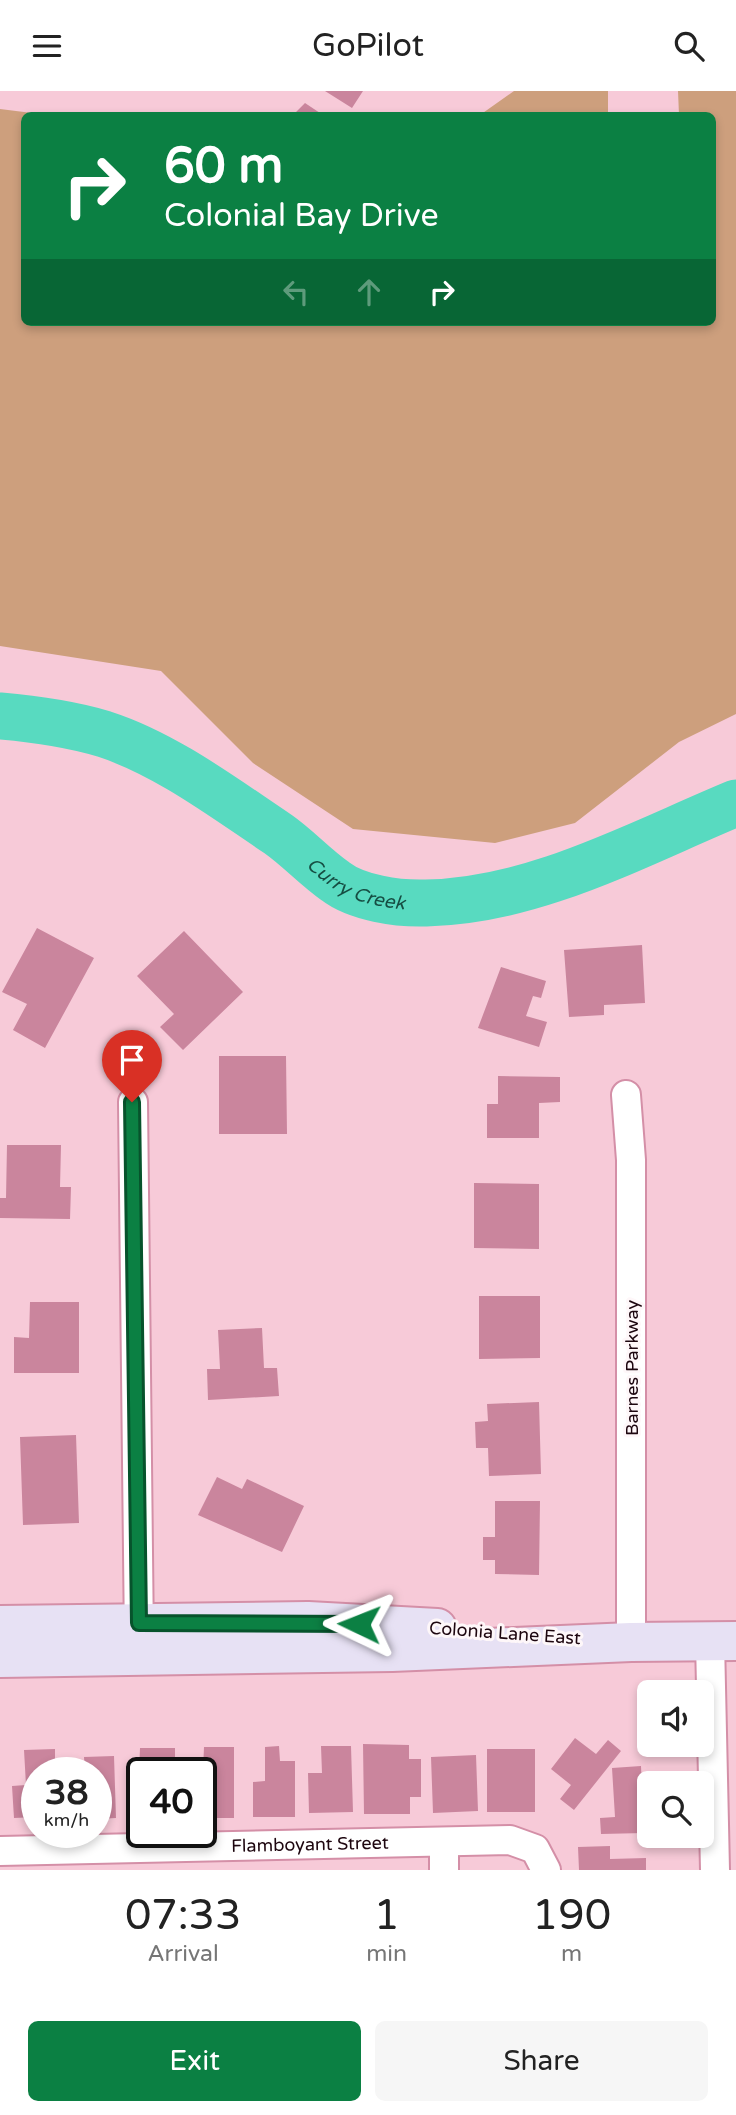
<!DOCTYPE html>
<style>
:root{--surface:#fff;--page:#f6f6f6;--text:#222;--muted:#767676;--accent:#0b8043}
body{margin:0;font-family:"Varela Round",sans-serif;background:var(--page);color:var(--text);height:100vh;display:flex;flex-direction:column;font-size:26px;white-space:nowrap}
*{box-sizing:border-box;margin:0}
p{font-size:23px;color:var(--muted)}
.icon{flex:none;width:38px;height:38px;fill:none;stroke:currentColor;stroke-width:2;stroke-linecap:round;stroke-linejoin:round}
.map{position:relative;height:1779px;overflow:hidden}
.details{display:flex;flex-direction:column;background:var(--surface);flex:1}
.details>*{flex:none}
.top-card{position:absolute;left:21px;top:21px;width:695px;height:214px;border-radius:10px;box-shadow:0 4px 10px #0003;background:#0b8043;color:#fff;overflow:hidden}
.buttons{position:absolute;left:637px;top:1589px;display:grid;gap:14px}
.buttons a{display:grid;place-items:center;width:77px;height:77px;border-radius:10px;background:var(--surface);box-shadow:0 4px 10px #0003;font-size:35px}
.speed{position:absolute;left:21px;top:1666px;display:flex;gap:14px;font-size:35px;font-weight:700;text-align:center}
.speed>*{display:grid;place-content:center;width:91px;height:91px;border-radius:50%;background:var(--surface);box-shadow:0 4px 10px #0003;line-height:1}
.speed small{font-size:18px;font-weight:400}
.speed .limit{border:4px solid #111;border-radius:10px;background:#fff;color:#111}
.pin{position:absolute;display:grid;place-items:center;width:60px;height:60px;color:#fff;margin:-72px -30px;border-radius:50% 50% 50% 0;rotate:-45deg;box-shadow:0 0 7px #0007}
.pin .icon{rotate:45deg}
.me{position:absolute;width:77px;margin:-38px;rotate:272deg;stroke-linejoin:round;filter:drop-shadow(0 0 5px #0008)}
.turn{display:flex;align-items:center;gap:24px;height:147px;padding:0 28px;font-size:32px}
.turn .icon{width:91px;height:91px;stroke-width:2.5}
.turn b{display:block;font-size:49px;line-height:60px}
.lanes{display:flex;align-items:center;height:66px;padding:0 28px;background:#0003;justify-content:center;gap:35px;direction:ltr}
.lanes .off{opacity:.35}
.eta{display:flex;justify-content:space-evenly;align-items:center;height:119px;text-align:center}
.eta b{font-size:42px;font-weight:600;line-height:49px}
.cta{display:flex;gap:14px;margin-top:auto;padding:14px 28px}
.cta a{flex:1;height:80px;border-radius:10px;background:var(--accent);color:#fff;font-size:28px;font-weight:600;line-height:80px;text-align:center}
.cta a+a{background:var(--page);color:var(--text)}
header{display:flex;justify-content:space-between;align-items:center;height:91px;padding:0 28px;background:var(--surface);font-size:32px;font-weight:600}
.map>svg:first-child{display:block}
.green{fill:#cd9f7d}
.lines{fill:none;stroke-linecap:round;stroke-linejoin:round}
.river{stroke:#58dac0;stroke-width:47}
.building{fill:#ca859d}
.street-casing{stroke:#d48fa7;stroke-width:32}
.secondary-casing{stroke:#d48fa7;stroke-width:42}
.street{stroke:#fff;stroke-width:28}
.secondary{stroke:#e7e1f4;stroke-width:38}
.route-casing{stroke:#07532c;stroke-width:18}
.route{stroke:#0b8043;stroke-width:12}
.labels{text-anchor:middle;stroke-width:6;stroke-linejoin:round;paint-order:stroke}
.street-label{font-size:18px;fill:#1d060f;stroke:#fef7f9}
.water-label{font-size:19px;font-style:italic;fill:#164e43;stroke:#fef7f9}
</style>
<header><svg class="icon" aria-label="menu" viewBox="0 0 24 24"><path d="M4 6h16M4 12h16M4 18h16"/></svg>GoPilot<svg class="icon" aria-label="search" viewBox="0 0 24 24"><circle cx="10" cy="10" r="6"/><path d="M15 15l6 6"/></svg></header>
<div class="map">
<svg width="736" height="1779" viewBox="0 0 736 1779">
<rect width="100%" height="100%" fill="#f7cad8"/>
<path class="green" d="M 514,0 L 608,0 L 608,24 L 480,24 Z
M 678,0 L 736,0 L 736,623 L 679,651 L 575,732 L 495,752 L 353,738 L 253,672 L 161,580 L 0,555 L 0,18 L 48,24 L 24,24 L 24,231 L 712,231 L 712,24 L 679,24 Z"/>
<g class="lines">
<path class="river" id="s1" d="M 0,625 C 35,628 70,633 104,643 C 166,663 224,707 278,743 C 298,757 315,776 335,790 C 357,807 398,813 426,812 C 535,810 637,753 736,712"/>
</g>
<path class="building" d="M 325,0 L 363,0 L 352,17 Z
M 305,12 L 323,24 L 293,24 Z
M 37,837 L 94,867 L 45,957 L 13,939 L 27,913 L 2,901 Z
M 184,840 L 243,901 L 183,959 L 160,936 L 174,923 L 137,885 Z
M 642,854 L 645,912 L 604,914 L 604,924 L 569,926 L 564,859 Z
M 501,876 L 546,890 L 541,907 L 533,905 L 526,925 L 547,931 L 539,956 L 478,937 Z
M 219,965 L 286,965 L 287,1043 L 219,1043 Z
M 498,985 L 560,986 L 560,1011 L 539,1012 L 539,1047 L 487,1047 L 487,1013 L 498,1013 Z
M 7,1054 L 61,1054 L 60,1096 L 71,1096 L 70,1128 L 0,1127 L 0,1107 L 6,1107 Z
M 474,1092 L 539,1093 L 539,1158 L 474,1157 Z
M 479,1205 L 540,1205 L 540,1267 L 479,1268 Z
M 30,1211 L 79,1211 L 79,1282 L 14,1282 L 14,1246 L 29,1247 Z
M 262,1237 L 264,1277 L 277,1277 L 279,1305 L 208,1309 L 207,1278 L 220,1278 L 218,1239 Z
M 539,1311 L 541,1383 L 489,1385 L 488,1357 L 476,1357 L 475,1331 L 488,1330 L 487,1313 Z
M 76,1344 L 79,1432 L 23,1434 L 20,1346 Z
M 217,1386 L 242,1398 L 247,1388 L 304,1415 L 282,1461 L 198,1424 Z
M 495,1410 L 540,1410 L 539,1484 L 495,1483 L 495,1469 L 483,1469 L 483,1446 L 495,1446 Z
M 575,1647 L 596,1663 L 608,1649 L 621,1660 L 574,1719 L 560,1708 L 571,1694 L 551,1678 Z
M 363,1653 L 409,1654 L 409,1668 L 421,1668 L 421,1706 L 410,1706 L 410,1723 L 364,1723 Z
M 279,1655 L 280,1670 L 295,1670 L 295,1726 L 253,1726 L 253,1691 L 265,1690 L 265,1656 Z
M 321,1655 L 351,1655 L 353,1721 L 309,1722 L 308,1682 L 322,1682 Z
M 204,1656 L 234,1656 L 234,1727 L 201,1727 Z
M 140,1657 L 175,1657 L 175,1682 L 139,1682 Z
M 55,1658 L 55,1682 L 37,1682 L 37,1726 L 14,1727 L 12,1695 L 26,1694 L 24,1659 Z
M 487,1658 L 535,1658 L 535,1721 L 487,1721 Z
M 476,1664 L 478,1720 L 433,1722 L 431,1666 Z
M 114,1665 L 116,1727 L 96,1728 L 96,1682 L 85,1682 L 84,1666 Z
M 641,1675 L 644,1742 L 601,1743 L 600,1727 L 615,1726 L 612,1677 Z
M 139,1688 L 142,1688 L 142,1727 L 139,1727 Z
M 610,1755 L 610,1768 L 646,1767 L 646,1779 L 579,1779 L 578,1756 Z"/>
<g class="lines">
<g class="street-casing">
<g id="street">
<path d="M 626,1004 L 631,1069 L 631,1551"/>
<path d="M 133,1011 L 139,1551"/>
<path d="M 710,1550 L 715,1779"/>
<path d="M 444,1751 L 444,1779"/>
<path id="s2" d="M 0,1760 L 510,1749 L 535,1758 L 546,1779"/>
</g>
</g>
<g class="secondary-casing">
<path id="secondary" d="M 0,1534 L 308,1530 L 437,1537
M 0,1567 L 392,1561 L 631,1551 L 736,1550"/>
</g>
<use href="#street" class="street"/>
<use href="#secondary" class="secondary"/>
</g>
<g class="lines">
<g class="route-casing">
<path id="route" d="M 132,1011 L 139,1532 L 359,1533"/>
</g>
<use href="#route" class="route"/>
</g>
<g class="labels">
<g class="street-label">
<text transform="translate(632 1277) rotate(-90)" y="6">Barnes Parkway</text>
<text transform="translate(505 1542) rotate(4)" y="6">Colonia Lane East</text>
<text dy="6" stroke="none"><textPath href="#s2" startOffset="310">Flamboyant Street</textPath></text>
</g>
<g class="water-label">
<text dy="7" stroke="none"><textPath href="#s1" startOffset="402">Curry Creek</textPath></text>
</g>
</g>
</svg>
<div class="buttons">
<a><svg class="icon" aria-label="sound" viewBox="0 0 24 24"><path d="M4 9h4l5-4v14l-5-4H4zM17 9q2 3 0 6"/></svg></a>
<a><svg class="icon" aria-label="search" viewBox="0 0 24 24"><circle cx="10" cy="10" r="6"/><path d="M15 15l6 6"/></svg></a>
</div>
<div class="speed"><div>38<small>km/h</small></div><div class="limit">40</div></div>
<div class="pin" style="left:132px;top:1011px;background:#d93025"><svg class="icon" aria-label="arrive" viewBox="0 0 24 24"><path d="M6 21V4h12l-3 4 3 4H6"/></svg></div>
<svg class="me" style="left:359px;top:1533px" viewBox="-20 -20 40 40"><path d="M0-17L14 15 0 8-14 15z" fill="#0b8043" stroke="#fff" stroke-width="4"/></svg>
<div class="top-card">
<div class="turn"><svg class="icon" aria-label="right" viewBox="0 0 24 24"><path d="M7 20v-9h11M14 6l5 5-5 5"/></svg><div><b>60 m</b>Colonial Bay Drive</div></div>
<div class="lanes"><svg class="icon off" aria-label="left" viewBox="0 0 24 24"><path d="M17 20v-9H6M10 6l-5 5 5 5"/></svg><svg class="icon off" aria-label="ahead" viewBox="0 0 24 24"><path d="M12 20V5M6 11l6-6 6 6"/></svg><svg class="icon" aria-label="right" viewBox="0 0 24 24"><path d="M7 20v-9h11M14 6l5 5-5 5"/></svg></div>
</div>
</div>
<section class="details">
<div class="eta">
<div><b>07:33</b><p>Arrival</p></div>
<div><b>1</b><p>min</p></div>
<div><b>190</b><p>m</p></div>
</div>
<div class="cta"><a>Exit</a><a>Share</a></div>
</section>
